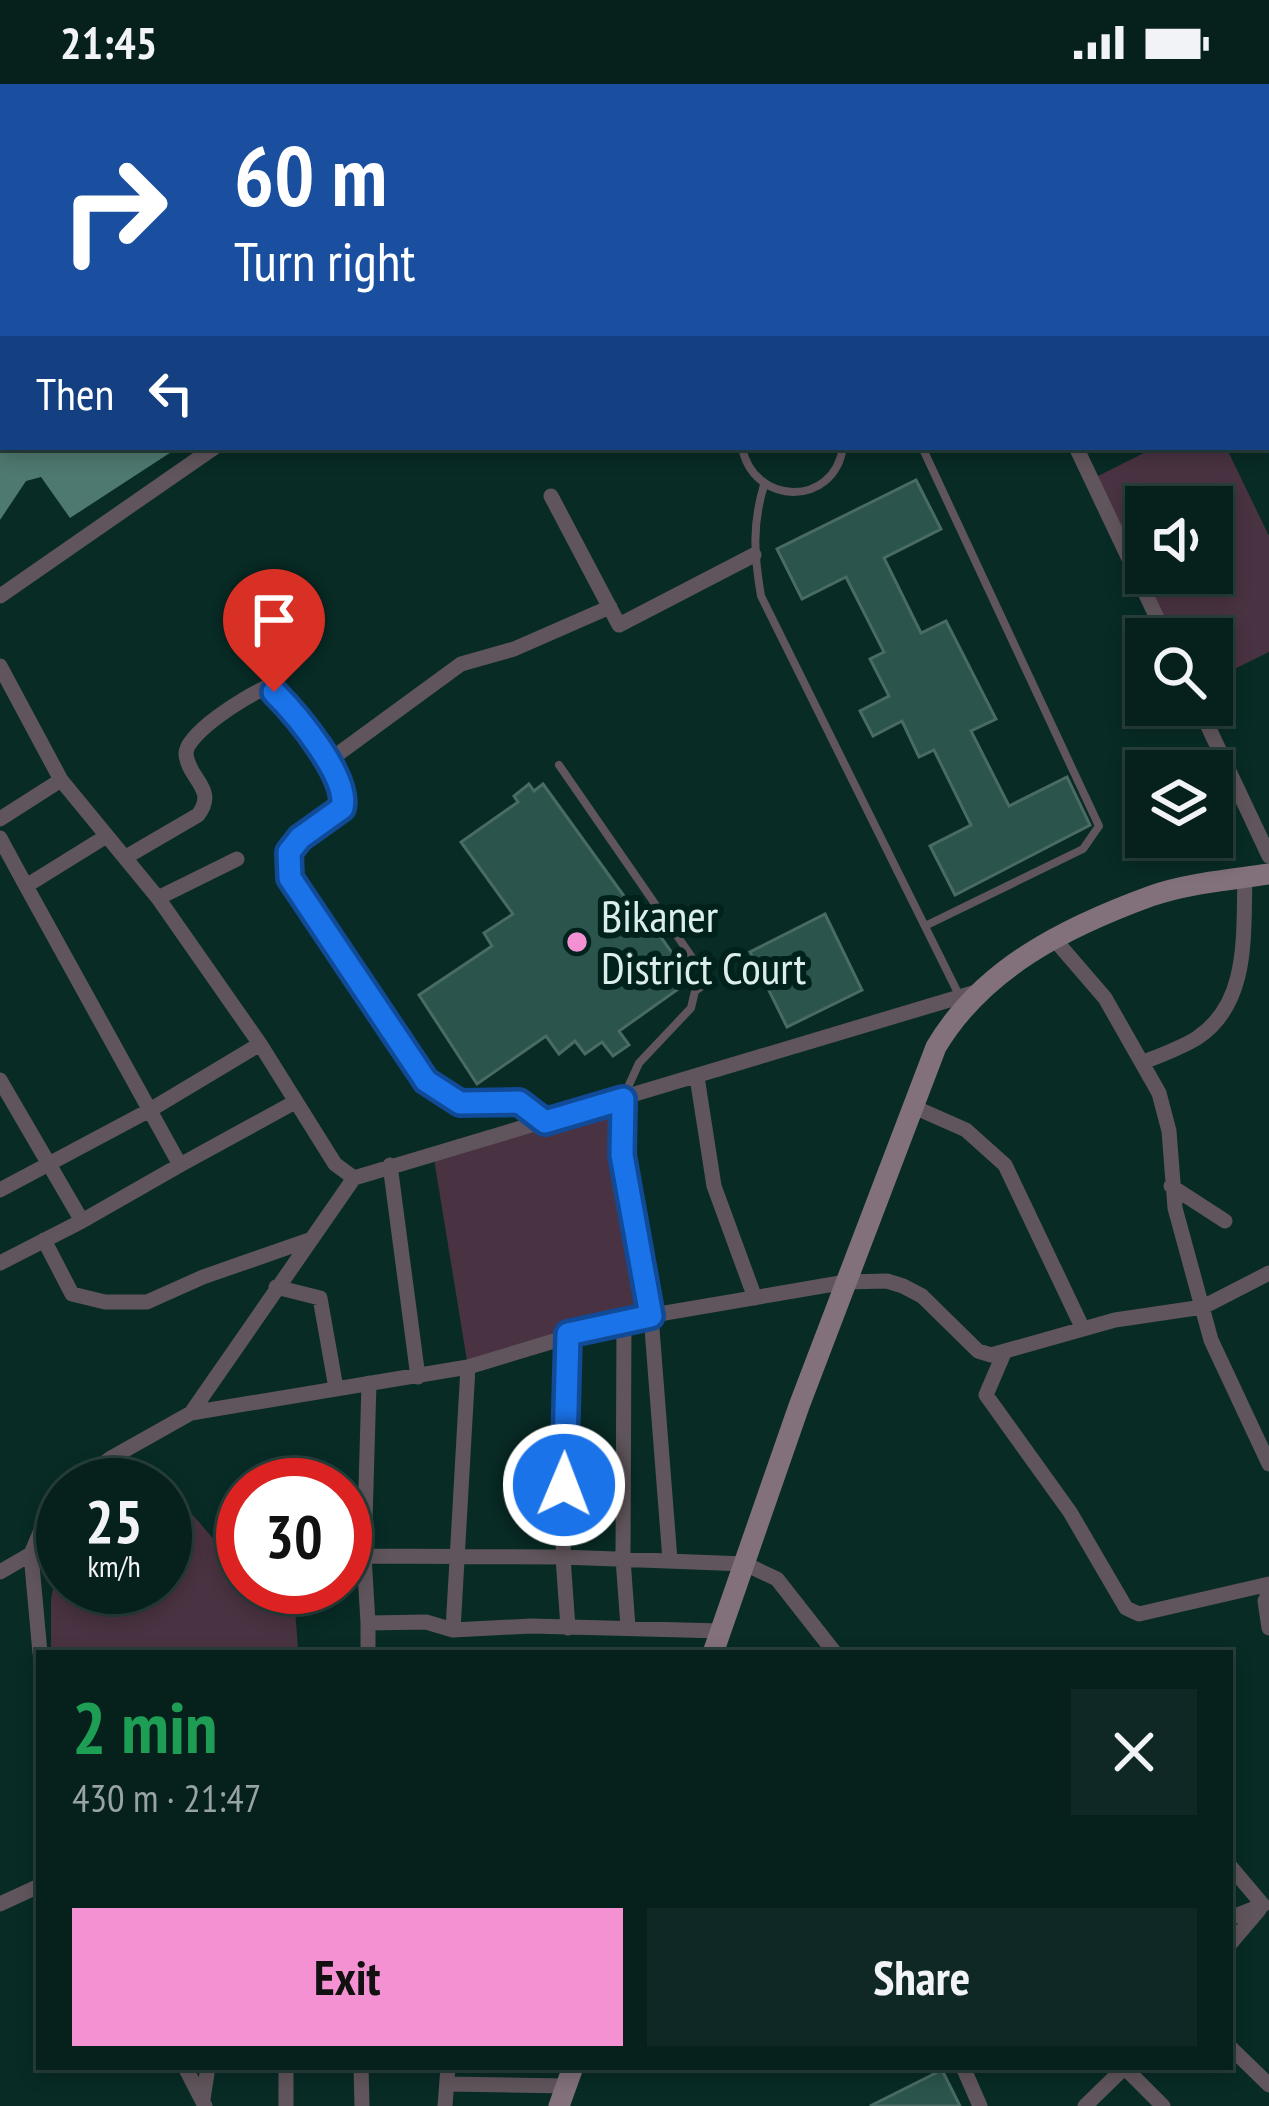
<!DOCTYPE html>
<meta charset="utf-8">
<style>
:root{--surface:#06201c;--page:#0f2825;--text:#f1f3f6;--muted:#98a3a3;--line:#273e3b;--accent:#f491d3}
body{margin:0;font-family:"PT Sans Narrow",sans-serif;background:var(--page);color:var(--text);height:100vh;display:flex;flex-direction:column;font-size:45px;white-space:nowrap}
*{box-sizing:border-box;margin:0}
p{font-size:39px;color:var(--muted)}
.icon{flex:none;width:66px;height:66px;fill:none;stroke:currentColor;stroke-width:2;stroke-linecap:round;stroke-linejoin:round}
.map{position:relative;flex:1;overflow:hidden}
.details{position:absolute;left:36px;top:1566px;width:1197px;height:420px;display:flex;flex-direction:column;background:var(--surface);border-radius:0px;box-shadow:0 6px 18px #0003,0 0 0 3px var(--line)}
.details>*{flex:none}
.banner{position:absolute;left:0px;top:0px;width:1269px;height:366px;box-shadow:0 6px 18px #0003,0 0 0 3px var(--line);background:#1a4fa0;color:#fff;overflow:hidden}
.buttons{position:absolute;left:1125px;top:402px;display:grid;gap:24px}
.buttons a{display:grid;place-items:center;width:108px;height:108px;border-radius:0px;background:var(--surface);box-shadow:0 6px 18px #0003,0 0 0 3px var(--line);font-size:60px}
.speed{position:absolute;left:36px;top:1374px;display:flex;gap:24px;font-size:60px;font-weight:700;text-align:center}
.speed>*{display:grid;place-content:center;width:156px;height:156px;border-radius:50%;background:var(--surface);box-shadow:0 6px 18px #0003,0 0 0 3px var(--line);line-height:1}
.speed small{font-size:30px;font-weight:400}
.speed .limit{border:18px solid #d22;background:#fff;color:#111}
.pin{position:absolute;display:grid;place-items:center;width:102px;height:102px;color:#fff;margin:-123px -51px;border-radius:50% 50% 50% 0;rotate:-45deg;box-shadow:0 0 12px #0007}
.pin .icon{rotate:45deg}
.me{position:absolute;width:132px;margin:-66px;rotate:1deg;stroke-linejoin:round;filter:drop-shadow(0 0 9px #0008)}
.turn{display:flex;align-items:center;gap:42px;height:252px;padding:0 36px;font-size:54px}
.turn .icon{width:156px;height:156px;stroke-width:2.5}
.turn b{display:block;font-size:84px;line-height:102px}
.then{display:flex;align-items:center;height:114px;padding:0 36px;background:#0003;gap:24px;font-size:45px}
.round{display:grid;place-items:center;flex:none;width:126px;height:126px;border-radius:0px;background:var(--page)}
.overview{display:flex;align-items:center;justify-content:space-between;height:204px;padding:0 36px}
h1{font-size:72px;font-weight:800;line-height:90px;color:#1e9e55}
.primary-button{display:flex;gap:24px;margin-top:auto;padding:24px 36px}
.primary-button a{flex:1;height:138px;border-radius:0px;background:var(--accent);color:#111;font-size:48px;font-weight:800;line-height:138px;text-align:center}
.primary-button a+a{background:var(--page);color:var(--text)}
.status{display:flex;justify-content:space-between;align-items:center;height:84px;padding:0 60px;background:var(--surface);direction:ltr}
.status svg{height:33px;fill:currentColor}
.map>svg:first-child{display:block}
.green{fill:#493241;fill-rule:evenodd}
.water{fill:#4e7970}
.building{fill:#2a544c;stroke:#496b64;stroke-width:3}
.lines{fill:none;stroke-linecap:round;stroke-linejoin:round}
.lane{stroke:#60555c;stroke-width:8}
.street{stroke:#60555c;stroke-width:15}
.secondary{stroke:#82707b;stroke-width:21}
.route-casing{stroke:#114b97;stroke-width:30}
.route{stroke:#1a73e8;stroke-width:21}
.poi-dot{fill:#f491d3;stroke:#00211c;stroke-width:4.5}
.labels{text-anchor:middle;stroke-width:12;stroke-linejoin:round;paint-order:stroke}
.poi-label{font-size:45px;fill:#dbeee9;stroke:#00211c;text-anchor:start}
</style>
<div class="status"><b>21:45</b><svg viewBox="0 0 49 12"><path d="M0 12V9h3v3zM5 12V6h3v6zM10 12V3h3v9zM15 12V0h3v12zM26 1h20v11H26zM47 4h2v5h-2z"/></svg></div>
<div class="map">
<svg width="1269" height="2022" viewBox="0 0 1269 2022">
<rect width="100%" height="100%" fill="#082b25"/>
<path class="green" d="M 1156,363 L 1226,363 L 1269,452 L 1269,568 L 1212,596 L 1212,555 L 1170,555 L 1092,395 ZM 1146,423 L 1212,423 L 1212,489 L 1146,489 Z
M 623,1015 L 651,1232 L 468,1283 L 433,1069 Z
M 165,1406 L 178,1414 L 224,1467 L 243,1467 L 243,1503 L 293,1503 L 298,1563 L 288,1569 L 51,1569 L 51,1516 L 63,1445 L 63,1503 L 165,1503 Z"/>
<path class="water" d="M 0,140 L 3,363 L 179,363 L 70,434 L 41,393 L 26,397 L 0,436 Z"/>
<path class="building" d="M 916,396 L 941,445 L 884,474 L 921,549 L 946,537 L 996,635 L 971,647 L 1009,722 L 1067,693 L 1090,741 L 955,811 L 930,762 L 971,741 L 934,666 L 919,673 L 902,637 L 873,652 L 860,627 L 889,612 L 870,575 L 884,568 L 846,493 L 802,515 L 777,465 Z
M 529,700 L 534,707 L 543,700 L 629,819 L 634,815 L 691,896 L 619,947 L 629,961 L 613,972 L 602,958 L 585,970 L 575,957 L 559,970 L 546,952 L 477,1000 L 419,911 L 492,862 L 484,849 L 513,830 L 461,758 L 518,718 L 514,712 Z
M 825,830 L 862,906 L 787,943 L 750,868 Z
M 942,1986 L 960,2022 L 870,2022 Z"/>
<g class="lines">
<path class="lane" d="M 781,0 L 784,3
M 742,363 C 753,422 834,424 843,363
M 922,363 L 1099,742 L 1083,765 L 925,842
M 764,401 C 752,441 754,471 761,512 L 960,913
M 559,681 L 709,898 L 695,907 L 691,924 L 639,979 L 623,1014"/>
<path class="street" d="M 628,0 L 629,3
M 262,3 L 268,3
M 0,57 L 3,57
M 1266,144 L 1269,143
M 1076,363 L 1167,555
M 551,412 L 619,541 L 754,471
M 0,512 L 215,363
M 0,582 L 61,696 L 158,814 L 260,960 L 335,1080 L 354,1094
M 1198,621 L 1269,772
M 327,678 L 461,580 L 514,565 L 610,523
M 0,735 L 61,696
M 0,754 L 26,802
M 126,773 L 198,731 C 218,705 188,695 186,670 C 185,650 246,612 265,604 L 274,608 C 295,630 350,695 342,725 L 300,754 L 289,768 L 290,794 L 301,813 L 426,997 L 460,1019 L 519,1018 L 545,1038
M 158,814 L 237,775
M 1055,856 L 1105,914 L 1159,1009 L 1169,1047 L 1175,1124 L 1211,1256 L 1269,1380
M 1144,978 C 1161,971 1181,964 1197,954 C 1250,919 1243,850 1245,794
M 697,993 L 714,1102 L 755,1214
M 0,996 L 82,1137 L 0,1179
M 623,1015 L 622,1071 L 651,1232 L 670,1476
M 914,1023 L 966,1046 L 1005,1081 L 1083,1245
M 180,1081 L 295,1018
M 390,1081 L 418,1293
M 1171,1102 L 1225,1137
M 0,1106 L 150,1026 L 260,960
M 82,1137 L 180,1081 L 26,802 L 105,753
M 44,1156 L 72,1210 L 105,1218 L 147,1218 L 203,1193 L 309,1156
M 276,1203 L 320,1214 L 336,1304
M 624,1236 L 623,1475 L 628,1543
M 1004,1269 L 986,1311 L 1070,1428 L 1126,1524 L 1139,1530 L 1269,1500
M 369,1299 L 364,1472 L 368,1539 L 426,1538 L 453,1546 L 468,1283
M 191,1329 L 354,1094 L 976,908
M 76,1401 L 111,1374 L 191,1329 L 468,1283 L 624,1236 L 846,1198 L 887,1197 L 903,1202 L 922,1212 L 978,1267 L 991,1271 L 1115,1236 L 1203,1223 L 1269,1189
M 364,1472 L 563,1473 L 745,1480 L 777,1495 L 835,1569
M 0,1488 L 31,1470
M 1269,1508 L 1265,1517 L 1269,1544
M 568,1544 L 563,1473 L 569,1250
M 453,1546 L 531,1542 L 721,1547
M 40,1569 L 31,1470 L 52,1420 L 63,1412
M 368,1569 L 368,1539
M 1230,1782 L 1263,1821 L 1230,1834
M 0,1820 L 39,1802
M 1230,1860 L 1259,1826
M 1230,1963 L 1269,2001
M 185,1983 L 205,2022
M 361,1983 L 362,2022
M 963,1983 L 980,2022
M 1124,1983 L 1163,2022
M 448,2000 L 566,2002
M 203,2015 L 208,1983
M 286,2022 L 286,1983
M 445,2022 L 448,1983
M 1085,2022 L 1125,1983"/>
<path class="secondary" d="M 1219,0 L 1219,3
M 1253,3 L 1254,0
M 1266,108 L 1269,115
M 1266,182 L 1269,188
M 713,1569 L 799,1322 L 936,963 C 983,884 1066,843 1151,812 C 1188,799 1230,796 1269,790
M 559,2022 L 573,1983"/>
</g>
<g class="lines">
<g class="route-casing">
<path id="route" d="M 274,608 C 296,630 350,694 342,724 L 300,754 L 289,768 L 290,794 L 426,997 L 460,1019 L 519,1018 L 545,1038 L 623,1015 L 622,1071 L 651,1232 L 568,1250 L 564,1401"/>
</g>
<use href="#route" class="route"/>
</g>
<circle class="poi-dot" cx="577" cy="858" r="12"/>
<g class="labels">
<g class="poi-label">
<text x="601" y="848">Bikaner<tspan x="601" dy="52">District Court</tspan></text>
</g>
</g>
</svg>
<div class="buttons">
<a><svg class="icon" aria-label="sound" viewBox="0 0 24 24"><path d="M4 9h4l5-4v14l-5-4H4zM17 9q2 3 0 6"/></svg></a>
<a><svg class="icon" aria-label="search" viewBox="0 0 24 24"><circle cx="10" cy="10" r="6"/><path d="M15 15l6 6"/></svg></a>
<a><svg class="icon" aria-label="layers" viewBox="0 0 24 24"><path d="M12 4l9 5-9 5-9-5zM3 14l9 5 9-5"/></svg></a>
</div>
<div class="speed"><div>25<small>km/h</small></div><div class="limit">30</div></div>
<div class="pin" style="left:274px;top:608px;background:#d93025"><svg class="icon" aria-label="arrive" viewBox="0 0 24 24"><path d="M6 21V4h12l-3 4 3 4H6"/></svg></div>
<svg class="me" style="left:564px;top:1401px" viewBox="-20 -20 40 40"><circle r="17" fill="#1a73e8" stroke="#fff" stroke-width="3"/><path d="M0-11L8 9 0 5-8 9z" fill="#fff"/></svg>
<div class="banner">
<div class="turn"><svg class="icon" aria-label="right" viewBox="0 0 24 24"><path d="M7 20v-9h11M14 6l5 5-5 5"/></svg><div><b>60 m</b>Turn right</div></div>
<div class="then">Then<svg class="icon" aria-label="left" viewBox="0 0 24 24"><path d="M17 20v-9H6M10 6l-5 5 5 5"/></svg></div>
</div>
<section class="details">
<div class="overview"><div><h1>2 min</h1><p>430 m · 21:47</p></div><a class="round"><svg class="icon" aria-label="close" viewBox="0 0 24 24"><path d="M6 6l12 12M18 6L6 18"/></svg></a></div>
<div class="primary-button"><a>Exit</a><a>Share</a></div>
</section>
</div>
